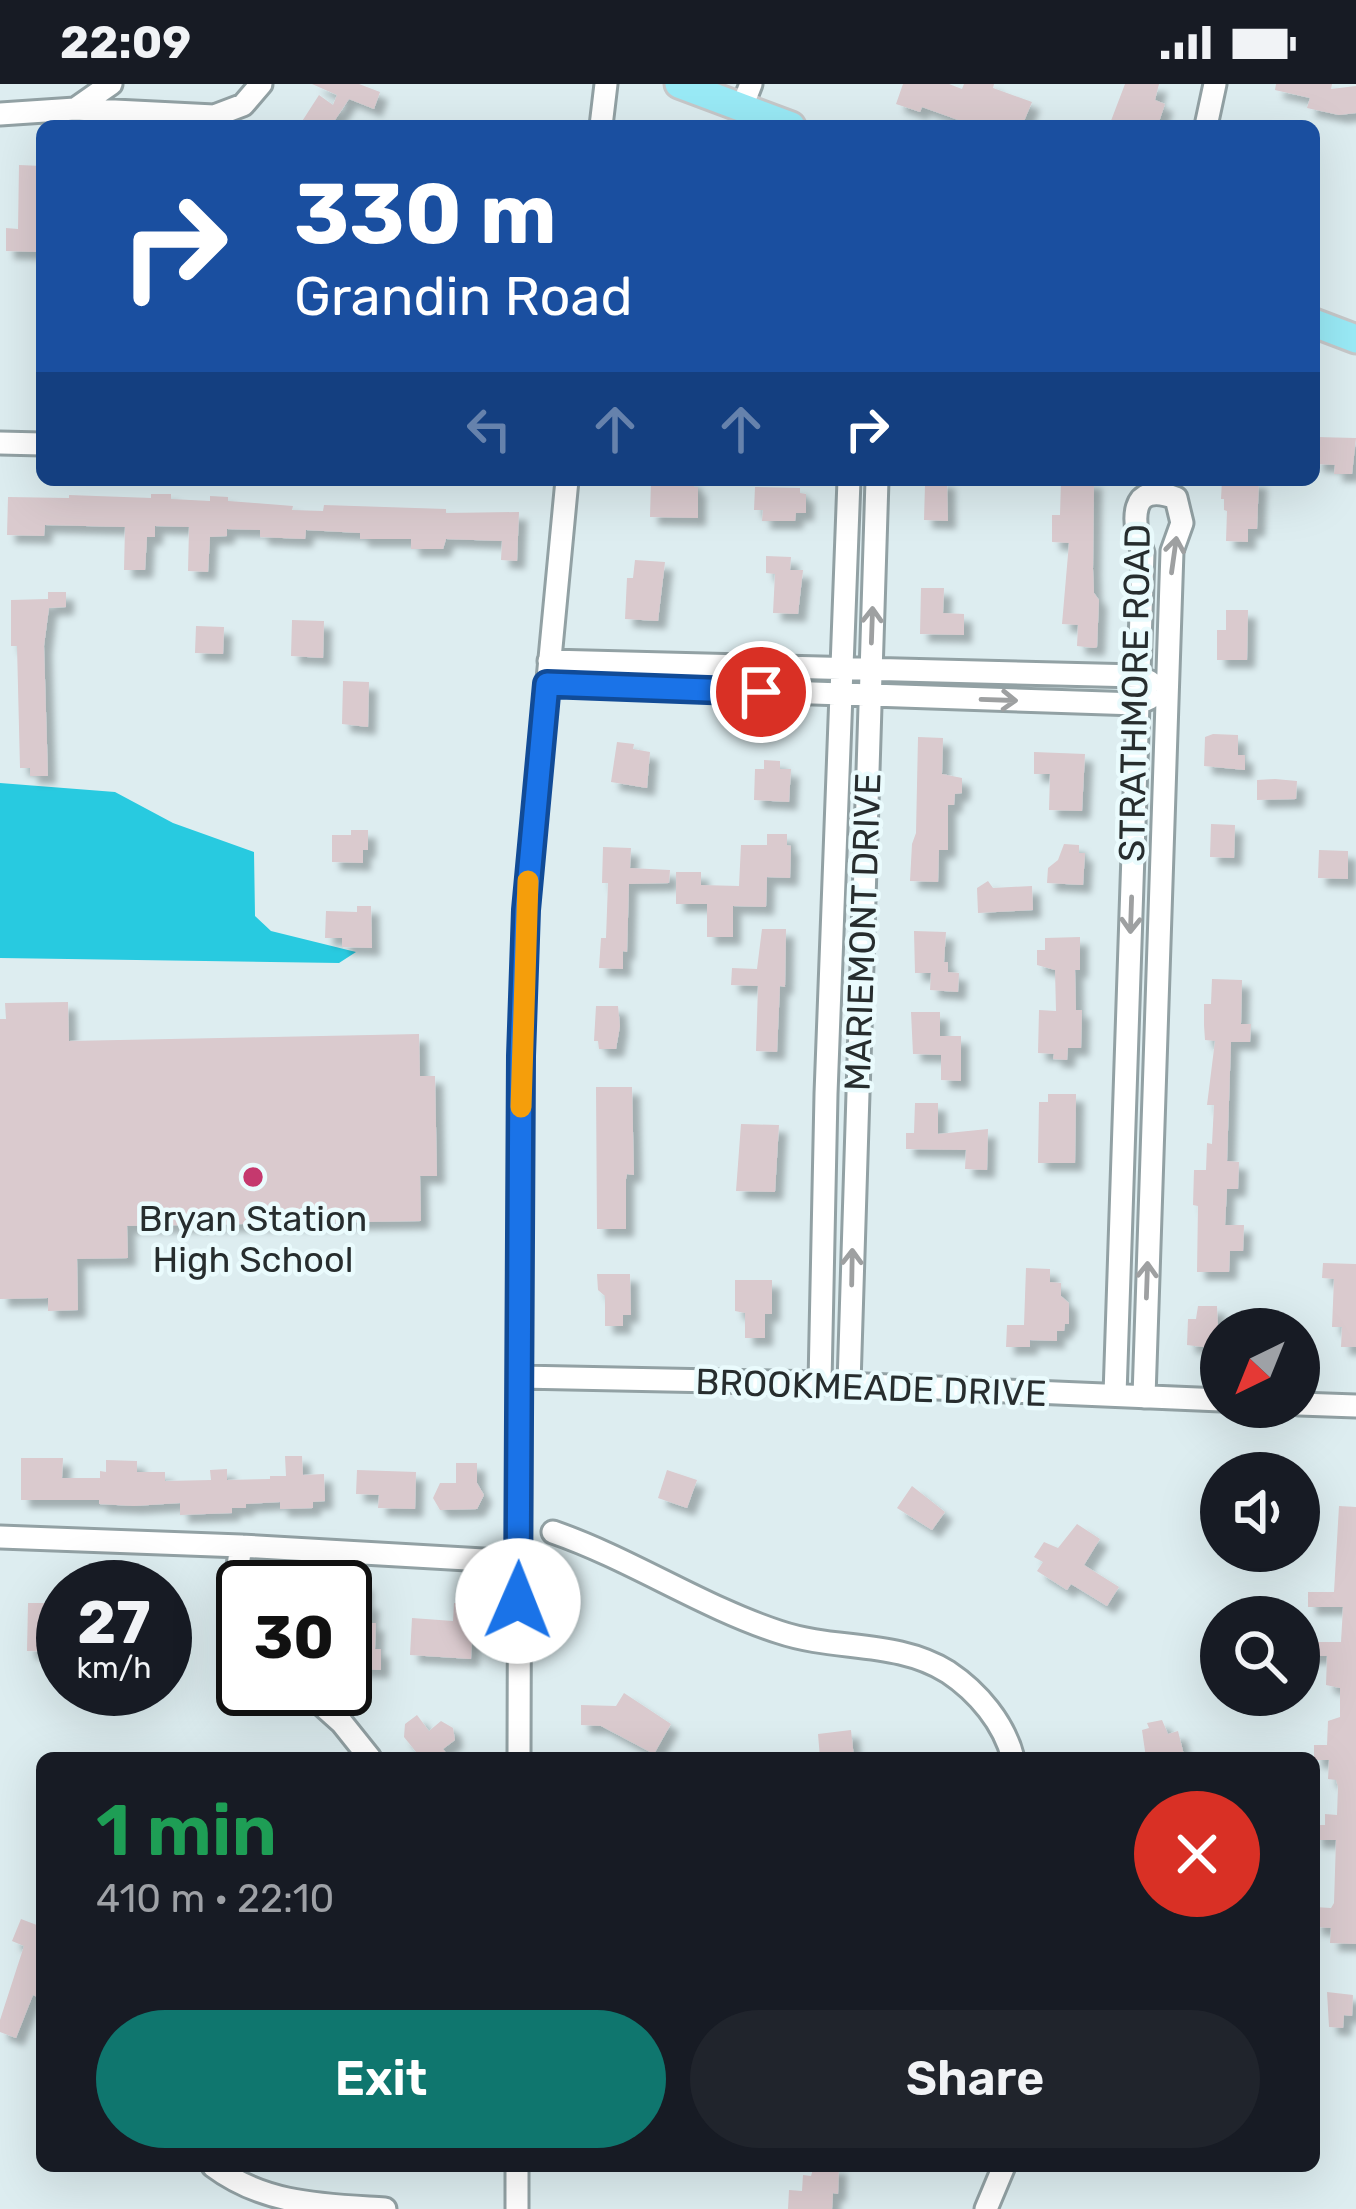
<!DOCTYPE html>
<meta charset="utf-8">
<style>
:root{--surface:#171b24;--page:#20242c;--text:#f1f3f6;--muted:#9ea1a6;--accent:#0f766e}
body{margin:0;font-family:Rubik,sans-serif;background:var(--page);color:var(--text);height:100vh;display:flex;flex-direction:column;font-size:45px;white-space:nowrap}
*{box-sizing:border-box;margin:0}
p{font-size:39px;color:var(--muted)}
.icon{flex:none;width:66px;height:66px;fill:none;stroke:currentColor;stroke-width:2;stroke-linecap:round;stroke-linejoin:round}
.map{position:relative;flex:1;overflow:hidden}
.details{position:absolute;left:36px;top:1668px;width:1284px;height:420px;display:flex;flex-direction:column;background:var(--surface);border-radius:18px;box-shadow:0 12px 48px #0002}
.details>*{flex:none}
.hud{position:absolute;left:36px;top:36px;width:1284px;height:366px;border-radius:18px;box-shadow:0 12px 48px #0002;background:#1a4fa0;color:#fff;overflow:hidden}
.needle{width:78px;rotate:223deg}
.fabs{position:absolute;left:1200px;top:1224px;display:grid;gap:24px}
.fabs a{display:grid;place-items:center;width:120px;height:120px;border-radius:50%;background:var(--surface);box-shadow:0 12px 48px #0002;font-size:60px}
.speed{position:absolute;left:36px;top:1476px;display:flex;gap:24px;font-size:60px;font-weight:700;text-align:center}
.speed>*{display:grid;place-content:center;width:156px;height:156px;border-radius:50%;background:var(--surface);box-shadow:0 12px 48px #0002;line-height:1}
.speed small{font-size:30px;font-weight:400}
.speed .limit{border:6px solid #111;border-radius:18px;background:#fff;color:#111}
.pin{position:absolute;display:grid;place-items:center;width:102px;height:102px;color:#fff;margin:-51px;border:6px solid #fff;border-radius:50%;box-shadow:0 3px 12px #0007}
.me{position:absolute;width:132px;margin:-66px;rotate:1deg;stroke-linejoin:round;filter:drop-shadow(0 0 9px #0008)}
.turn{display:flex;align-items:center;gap:42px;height:252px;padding:0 60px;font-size:54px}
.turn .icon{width:156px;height:156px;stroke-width:2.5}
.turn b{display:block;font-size:84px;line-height:102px}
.lanes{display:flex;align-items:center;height:114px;padding:0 60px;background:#0003;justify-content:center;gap:60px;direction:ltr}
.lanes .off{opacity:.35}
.round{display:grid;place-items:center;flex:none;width:126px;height:126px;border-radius:63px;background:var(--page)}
.summary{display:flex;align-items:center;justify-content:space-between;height:204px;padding:0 60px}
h1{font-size:72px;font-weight:600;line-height:90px;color:#1e9e55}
.button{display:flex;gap:24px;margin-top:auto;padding:24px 60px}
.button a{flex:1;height:138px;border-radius:72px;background:var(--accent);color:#fff;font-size:48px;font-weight:600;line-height:138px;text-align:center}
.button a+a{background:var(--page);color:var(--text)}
.status{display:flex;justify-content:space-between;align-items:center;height:84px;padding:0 60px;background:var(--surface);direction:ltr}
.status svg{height:33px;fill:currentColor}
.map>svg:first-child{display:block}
.forest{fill:#28cae0}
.building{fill:#dacace;filter:url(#shadow)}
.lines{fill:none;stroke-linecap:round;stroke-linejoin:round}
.minor-casing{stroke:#92a1a4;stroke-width:27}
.major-casing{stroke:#c7c8c9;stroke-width:33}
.minor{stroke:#fff;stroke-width:21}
.major{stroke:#99eaf6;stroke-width:27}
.oneway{stroke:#9ea0a1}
.route-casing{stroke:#114b97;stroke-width:30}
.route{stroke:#1a73e8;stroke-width:21}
.slow{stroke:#f59e0b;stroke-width:21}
.poi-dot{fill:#c5396e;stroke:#eafbfd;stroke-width:4.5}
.labels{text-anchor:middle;stroke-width:9;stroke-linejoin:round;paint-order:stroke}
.street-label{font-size:36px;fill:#272d2e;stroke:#eafbfd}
.poi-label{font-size:36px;fill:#272d2e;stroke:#eafbfd}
</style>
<div class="status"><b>22:09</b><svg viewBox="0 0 49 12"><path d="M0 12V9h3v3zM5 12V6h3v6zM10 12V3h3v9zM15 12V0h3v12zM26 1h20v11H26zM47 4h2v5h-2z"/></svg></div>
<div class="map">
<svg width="1356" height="2125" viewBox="0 0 1356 2125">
<defs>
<filter id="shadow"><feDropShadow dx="8" dy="8" stdDeviation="3" flood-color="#0004"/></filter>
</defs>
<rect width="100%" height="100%" fill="#ddedf0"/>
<path class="forest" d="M 0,699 L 115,708 L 173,739 L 254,768 L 255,832 L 271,847 L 356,868 L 339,879 L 0,874 Z"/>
<path class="building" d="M 312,0 L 359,0 L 380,8 L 374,25 L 349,15 L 331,42 L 299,42 L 319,11 L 333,21 L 337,11 Z
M 903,0 L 949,0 L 962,5 L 964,0 L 994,0 L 993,4 L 1032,18 L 1022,42 L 975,42 L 922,23 L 920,28 L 896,20 Z
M 1125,0 L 1159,0 L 1155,16 L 1165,20 L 1159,38 L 1152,36 L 1150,42 L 1109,42 Z
M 1276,0 L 1332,0 L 1331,5 L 1356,2 L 1356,29 L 1339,31 L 1307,24 L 1310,14 L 1275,6 Z
M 19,81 L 42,82 L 38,168 L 6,167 L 6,144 L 18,145 Z
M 1316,353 L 1356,354 L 1352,390 L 1334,390 L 1335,381 L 1315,380 Z
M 651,396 L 694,396 L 694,403 L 698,403 L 698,434 L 650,433 Z
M 929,396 L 947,396 L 948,437 L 924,436 L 925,401 L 929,401 Z
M 1061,396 L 1094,396 L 1093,485 L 1094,509 L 1099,516 L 1097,563 L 1094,564 L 1077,562 L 1078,541 L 1062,540 L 1069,459 L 1052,458 L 1052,431 L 1060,431 Z
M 1222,396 L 1259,396 L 1257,445 L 1248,445 L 1248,458 L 1226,457 L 1227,427 L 1224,426 L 1224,415 L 1221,415 Z
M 755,403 L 800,404 L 800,409 L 806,410 L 806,429 L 796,429 L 795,437 L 762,437 L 763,426 L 754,426 Z
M 151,410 L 171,410 L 171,415 L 210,417 L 210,412 L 228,413 L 228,417 L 293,422 L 292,426 L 323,427 L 324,421 L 446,425 L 446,429 L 519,428 L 517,477 L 501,476 L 502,457 L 446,455 L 443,465 L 411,465 L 411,455 L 360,455 L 360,449 L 306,446 L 305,455 L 260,453 L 260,446 L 227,445 L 227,452 L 210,453 L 208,488 L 188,487 L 189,443 L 155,442 L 155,453 L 147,453 L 145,486 L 124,486 L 125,443 L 45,441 L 44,452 L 7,451 L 8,413 L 69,414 L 69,411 L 151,414 Z
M 766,472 L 791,473 L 790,486 L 803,486 L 798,530 L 773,529 L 775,490 L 766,489 Z
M 635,476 L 665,478 L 658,537 L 625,535 L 627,494 L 633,494 Z
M 921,504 L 944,504 L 943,529 L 964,530 L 964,551 L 920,550 Z
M 48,508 L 66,508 L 66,523 L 49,524 L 44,562 L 48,692 L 30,692 L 30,684 L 20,684 L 17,562 L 11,562 L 11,516 L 48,515 Z
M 1226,526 L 1248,526 L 1247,576 L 1217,576 L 1217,546 L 1226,546 Z
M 292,536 L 324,537 L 323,574 L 291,572 Z
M 196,542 L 224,543 L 223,570 L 195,569 Z
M 343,597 L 369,598 L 368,643 L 342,640 Z
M 1213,650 L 1238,651 L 1238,671 L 1245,671 L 1245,686 L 1204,682 L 1205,653 Z
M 918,653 L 943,654 L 942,690 L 962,694 L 962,709 L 955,710 L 954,721 L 948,721 L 948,766 L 939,766 L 938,798 L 910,797 L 912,760 L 916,749 Z
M 617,658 L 634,660 L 633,665 L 650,668 L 647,704 L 611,698 Z
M 1034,668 L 1085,670 L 1082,727 L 1049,726 L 1050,690 L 1034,690 Z
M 764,676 L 780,677 L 780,685 L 791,685 L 789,718 L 754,716 L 755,685 L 764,685 Z
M 1275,695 L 1297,697 L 1296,715 L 1257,716 L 1257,696 Z
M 1211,740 L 1235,741 L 1234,774 L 1210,773 Z
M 351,746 L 368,746 L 368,766 L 363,766 L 363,779 L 332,778 L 332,751 L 351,751 Z
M 767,750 L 787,750 L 787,761 L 791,762 L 790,794 L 767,793 L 766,823 L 733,822 L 733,853 L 707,853 L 707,820 L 676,820 L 676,788 L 701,788 L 701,801 L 739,802 L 741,761 L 767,761 Z
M 1064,760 L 1079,761 L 1079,769 L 1085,769 L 1083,801 L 1047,799 L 1048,784 L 1058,776 Z
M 603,763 L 631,764 L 630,784 L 670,786 L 669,799 L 629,800 L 627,868 L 623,867 L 623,885 L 599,884 L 601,854 L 606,854 L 608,799 L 602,799 Z
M 1319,766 L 1348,767 L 1348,795 L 1318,794 Z
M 988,797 L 993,804 L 1032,802 L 1033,826 L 978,829 L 977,804 Z
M 357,822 L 371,822 L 372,864 L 342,863 L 342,854 L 325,854 L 326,827 L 357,828 Z
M 762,845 L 786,845 L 785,903 L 780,902 L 777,968 L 756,967 L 758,902 L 731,901 L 732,884 L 757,885 Z
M 914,847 L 946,848 L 944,878 L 948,878 L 948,888 L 959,889 L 958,908 L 930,906 L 931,889 L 915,889 Z
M 1080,853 L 1080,886 L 1075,886 L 1076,926 L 1082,926 L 1081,964 L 1068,964 L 1067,976 L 1053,975 L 1054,970 L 1038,969 L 1039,926 L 1056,927 L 1055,886 L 1037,881 L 1037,866 L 1045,866 L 1045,854 Z
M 1212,895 L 1242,896 L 1241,940 L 1251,940 L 1250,958 L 1231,958 L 1227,1077 L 1239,1078 L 1238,1105 L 1227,1105 L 1225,1141 L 1244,1141 L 1243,1167 L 1230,1167 L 1229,1188 L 1197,1188 L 1198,1122 L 1193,1121 L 1194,1086 L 1206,1086 L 1207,1059 L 1212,1060 L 1214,1021 L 1207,1021 L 1215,957 L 1205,956 L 1204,941 L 1204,920 L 1211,920 Z
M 68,918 L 69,957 L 419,950 L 420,992 L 435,992 L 437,1092 L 420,1092 L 421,1137 L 127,1142 L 128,1174 L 77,1175 L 78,1226 L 48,1227 L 48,1214 L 0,1215 L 0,935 L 6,935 L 5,919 Z
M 596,922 L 618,922 L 620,942 L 616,965 L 599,965 L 598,957 L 594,957 Z
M 911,928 L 940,928 L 940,952 L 961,952 L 961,997 L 941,996 L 941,971 L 913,970 Z
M 596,1003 L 632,1003 L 634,1091 L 627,1090 L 626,1095 L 626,1145 L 597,1145 Z
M 1048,1010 L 1076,1010 L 1075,1079 L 1038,1079 L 1039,1018 L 1048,1018 Z
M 915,1019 L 938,1019 L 938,1050 L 988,1045 L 987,1086 L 965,1085 L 966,1066 L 906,1065 L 906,1049 L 914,1049 Z
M 741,1040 L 779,1041 L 775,1108 L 736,1107 Z
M 1323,1179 L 1356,1180 L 1356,1263 L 1341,1263 L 1342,1243 L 1332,1243 L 1334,1195 L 1322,1194 Z
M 1026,1184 L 1050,1185 L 1050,1198 L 1061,1199 L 1061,1212 L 1069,1219 L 1069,1240 L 1065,1240 L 1064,1247 L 1057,1247 L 1057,1257 L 1030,1256 L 1030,1263 L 1006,1263 L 1007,1241 L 1024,1241 Z
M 597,1190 L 630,1190 L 631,1231 L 623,1231 L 623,1242 L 605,1242 L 605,1212 L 598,1206 Z
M 735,1196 L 772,1196 L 772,1230 L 765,1230 L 765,1254 L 745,1254 L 745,1229 L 735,1227 Z
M 1198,1222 L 1217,1222 L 1219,1265 L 1187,1261 L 1188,1235 L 1196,1235 Z
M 285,1372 L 302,1372 L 303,1391 L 324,1390 L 325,1417 L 313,1418 L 313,1424 L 280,1425 L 280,1418 L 246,1420 L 246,1424 L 232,1424 L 232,1429 L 180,1431 L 180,1419 L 134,1422 L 99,1420 L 99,1416 L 21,1416 L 21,1374 L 63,1374 L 62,1394 L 100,1394 L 100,1387 L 106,1388 L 106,1376 L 137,1377 L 137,1388 L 165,1388 L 165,1397 L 211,1396 L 210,1386 L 227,1385 L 227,1396 L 270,1395 L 270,1392 L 286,1392 Z
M 456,1379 L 477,1379 L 477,1399 L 484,1411 L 477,1425 L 440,1426 L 433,1414 L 440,1399 L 456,1399 Z
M 357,1386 L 416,1388 L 415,1425 L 378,1424 L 379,1411 L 356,1410 Z
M 667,1386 L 697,1396 L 687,1424 L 658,1414 Z
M 912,1402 L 945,1428 L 932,1446 L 897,1424 Z
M 1339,1422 L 1356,1423 L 1356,1860 L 1330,1859 L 1331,1844 L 1314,1843 L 1314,1823 L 1331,1824 L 1334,1819 L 1336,1756 L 1314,1756 L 1314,1741 L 1325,1741 L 1325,1730 L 1337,1731 L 1338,1703 L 1336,1696 L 1328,1695 L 1329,1676 L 1314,1676 L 1314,1661 L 1327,1661 L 1328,1637 L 1340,1633 L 1340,1604 L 1326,1601 L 1327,1572 L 1301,1572 L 1301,1558 L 1341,1558 L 1343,1523 L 1308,1523 L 1308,1508 L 1334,1508 Z
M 1077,1440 L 1100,1455 L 1084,1481 L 1119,1503 L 1107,1522 L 1071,1500 L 1067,1506 L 1037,1487 L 1043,1478 L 1034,1473 L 1044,1458 L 1058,1464 Z
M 345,1497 L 365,1498 L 365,1518 L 371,1518 L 370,1539 L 376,1539 L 375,1565 L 381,1565 L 381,1586 L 345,1585 Z
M 28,1519 L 51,1519 L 50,1546 L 63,1547 L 63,1568 L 27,1567 Z
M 454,1519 L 480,1521 L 478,1549 L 472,1549 L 471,1575 L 410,1571 L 412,1534 L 453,1537 Z
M 624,1609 L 671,1640 L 654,1670 L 601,1642 L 581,1641 L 581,1621 L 616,1622 Z
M 417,1631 L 429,1647 L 441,1637 L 453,1644 L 455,1656 L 443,1665 L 450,1674 L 421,1674 L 404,1653 L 405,1640 Z
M 1162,1636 L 1168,1650 L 1178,1647 L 1184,1671 L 1146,1674 L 1142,1646 L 1149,1644 L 1147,1639 Z
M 851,1646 L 854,1674 L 820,1674 L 818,1650 Z
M 21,1835 L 42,1843 L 42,1915 L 33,1911 L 16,1954 L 0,1948 L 0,1936 L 24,1862 L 12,1857 Z
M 1327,1908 L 1353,1911 L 1352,1932 L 1344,1931 L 1343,1944 L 1329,1943 Z
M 814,2082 L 839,2082 L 838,2110 L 833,2109 L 832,2125 L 788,2125 L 789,2106 L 802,2107 L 803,2091 L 811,2092 Z"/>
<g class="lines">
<g class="minor-casing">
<path id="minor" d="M 742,23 L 751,0
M 75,25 L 111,0
M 0,30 L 75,25 L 214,32 L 243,21 L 261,0
M 601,42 L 606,0
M 1206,42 L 1215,0
M 0,359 L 42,360
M 549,577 L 1138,592 L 1150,598
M 546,600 L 1137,620 L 1150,614
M 520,1293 L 820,1299 L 1221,1316
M 820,1299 L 826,1010 L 849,396
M 849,1300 L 877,396
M 1115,1311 L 1143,469 C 1132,438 1128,396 1176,414 L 1182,439 L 1172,467 L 1144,1313
M 1299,1320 L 1356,1322
M 553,1448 C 631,1475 702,1523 779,1548 C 835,1567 897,1556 948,1588 C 978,1608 1004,1639 1013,1674
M 0,1453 L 241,1462 L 518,1478
M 241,1462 L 237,1488 L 243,1521
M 304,1605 L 342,1639 L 370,1674
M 519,1674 L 521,972 L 526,826 L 567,396
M 213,2082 C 265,2121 324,2121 385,2125
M 517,2125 L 517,2082
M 986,2125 L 1004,2082"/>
</g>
<g class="major-casing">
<path id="major" d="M 679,0 L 791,42
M 1314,239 L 1356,255"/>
</g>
<use href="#minor" class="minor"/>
<use href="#major" class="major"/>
</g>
<defs><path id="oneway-shaft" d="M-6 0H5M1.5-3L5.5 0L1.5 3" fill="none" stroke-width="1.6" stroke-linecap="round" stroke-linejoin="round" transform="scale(3)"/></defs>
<g class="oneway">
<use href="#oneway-shaft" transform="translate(1174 471) rotate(-82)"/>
<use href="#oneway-shaft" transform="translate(872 541) rotate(-88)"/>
<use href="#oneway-shaft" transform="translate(999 616) rotate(2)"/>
<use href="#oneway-shaft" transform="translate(1131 831) rotate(92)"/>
<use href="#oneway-shaft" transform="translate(852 1183) rotate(-89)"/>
<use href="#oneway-shaft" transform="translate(1147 1196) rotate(-88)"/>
</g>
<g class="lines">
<g class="route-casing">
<path id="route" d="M 518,1517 L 521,972 L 526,826 L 547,600 L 761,608"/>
</g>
<use href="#route" class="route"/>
<path class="slow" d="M 521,1023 L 528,797"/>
</g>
<circle class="poi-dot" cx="253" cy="1093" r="12"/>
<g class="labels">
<g class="street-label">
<text transform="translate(1134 609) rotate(-89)" y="13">STRATHMORE ROAD</text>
<text transform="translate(862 848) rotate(-88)" y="13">MARIEMONT DRIVE</text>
<text transform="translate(871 1303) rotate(2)" y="13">BROOKMEADE DRIVE</text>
</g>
<g class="poi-label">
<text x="253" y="1147">Bryan Station<tspan x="253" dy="41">High School</tspan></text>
</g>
</g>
</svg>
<div class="fabs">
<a><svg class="needle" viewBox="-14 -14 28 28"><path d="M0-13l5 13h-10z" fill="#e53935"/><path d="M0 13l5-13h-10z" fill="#9ea1a6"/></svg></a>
<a><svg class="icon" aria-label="sound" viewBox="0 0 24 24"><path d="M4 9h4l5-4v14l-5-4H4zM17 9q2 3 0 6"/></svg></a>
<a><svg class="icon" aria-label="search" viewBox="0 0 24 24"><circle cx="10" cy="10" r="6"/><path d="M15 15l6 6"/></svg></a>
</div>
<div class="speed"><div>27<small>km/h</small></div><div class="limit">30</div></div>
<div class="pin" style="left:761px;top:608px;background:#d93025"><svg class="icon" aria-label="arrive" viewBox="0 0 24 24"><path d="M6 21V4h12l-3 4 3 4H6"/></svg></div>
<svg class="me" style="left:518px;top:1517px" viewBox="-20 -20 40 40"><circle r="19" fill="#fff"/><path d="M0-13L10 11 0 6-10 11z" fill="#1a73e8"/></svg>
<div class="hud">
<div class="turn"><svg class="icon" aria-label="right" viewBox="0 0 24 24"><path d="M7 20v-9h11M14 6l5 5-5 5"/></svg><div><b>330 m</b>Grandin Road</div></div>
<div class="lanes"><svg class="icon off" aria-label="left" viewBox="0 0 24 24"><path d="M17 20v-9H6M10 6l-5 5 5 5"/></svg><svg class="icon off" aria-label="ahead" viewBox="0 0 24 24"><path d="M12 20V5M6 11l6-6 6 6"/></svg><svg class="icon off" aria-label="ahead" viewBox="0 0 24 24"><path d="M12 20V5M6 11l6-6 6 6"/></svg><svg class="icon" aria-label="right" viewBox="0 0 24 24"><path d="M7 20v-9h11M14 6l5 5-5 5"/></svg></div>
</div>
<section class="details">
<div class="summary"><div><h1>1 min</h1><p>410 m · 22:10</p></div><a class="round" style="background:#d93025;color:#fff"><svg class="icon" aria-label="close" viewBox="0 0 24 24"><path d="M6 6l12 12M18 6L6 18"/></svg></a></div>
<div class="button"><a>Exit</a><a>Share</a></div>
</section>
</div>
